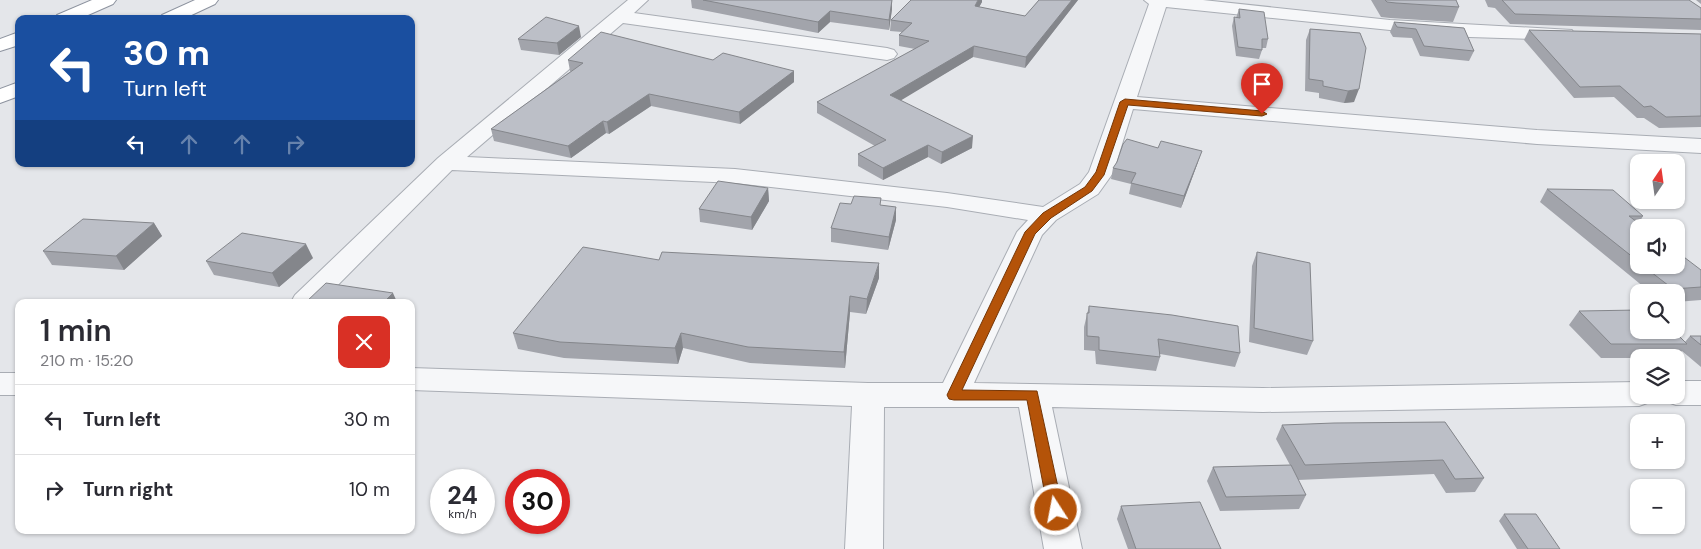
<!DOCTYPE html>
<meta charset="utf-8">
<style>
:root{--surface:#fff;--page:#f2f2f3;--text:#2b2b33;--muted:#7c7c81;--line:#e1e1e2}
body{margin:0;font-family:"DM Sans",sans-serif;background:var(--page);color:var(--text);height:100vh;display:flex;flex-direction:column;font-size:19px;white-space:nowrap}
*{box-sizing:border-box;margin:0}
p{font-size:16px;color:var(--muted)}
.icon{flex:none;width:28px;height:28px;fill:none;stroke:currentColor;stroke-width:2;stroke-linecap:round;stroke-linejoin:round}
.map{position:relative;flex:1;overflow:hidden}
.side{position:absolute;left:15px;top:299px;width:400px;height:235px;display:flex;flex-direction:column;background:var(--surface);border-radius:10px;box-shadow:0 1px 4px #0004}
.side>*{flex:none}
.hud{position:absolute;left:15px;top:15px;width:400px;height:152px;border-radius:10px;box-shadow:0 1px 4px #0004;background:#1a4fa0;color:#fff;overflow:hidden}
.needle{width:32px;rotate:13deg}
.tools{position:absolute;left:1630px;top:154px;display:grid;gap:10px}
.tools a{display:grid;place-items:center;width:55px;height:55px;border-radius:10px;background:var(--surface);box-shadow:0 1px 4px #0004;font-size:25px}
.speed{position:absolute;left:430px;top:469px;display:flex;gap:10px;font-size:25px;font-weight:700;text-align:center}
.speed>*{display:grid;place-content:center;width:65px;height:65px;border-radius:50%;background:var(--surface);box-shadow:0 1px 4px #0004;line-height:1}
.speed small{font-size:12px;font-weight:400}
.speed .limit{border:8px solid #d22;background:#fff;color:#111}
.pin{position:absolute;display:grid;place-items:center;width:42px;height:42px;color:#fff;margin:-51px -21px;border-radius:50% 50% 50% 0;rotate:-45deg;box-shadow:0 0 5px #0007}
.pin .icon{rotate:45deg}
.me{position:absolute;width:55px;margin:-28px;rotate:349deg;stroke-linejoin:round;filter:drop-shadow(0 0 4px #0008)}
.turn{display:flex;align-items:center;gap:18px;height:105px;padding:0 25px;font-size:22px}
.turn .icon{width:65px;height:65px;stroke-width:2.5}
.turn b{display:block;font-size:35px;line-height:42px}
.lanes{display:flex;align-items:center;height:48px;padding:0 25px;background:#0003;justify-content:center;gap:25px;direction:ltr}
.lanes .off{opacity:.35}
.round{display:grid;place-items:center;flex:none;width:52px;height:52px;border-radius:10px;background:var(--page)}
.headline{display:flex;align-items:center;justify-content:space-between;height:85px;padding:0 25px}
h1{font-size:30px;font-weight:600;line-height:38px}
ul{padding:0;list-style:none}
li{display:flex;align-items:center;gap:15px;height:70px;padding:0 25px;border-top:1px solid var(--line)}
li div{flex:1}
li b{display:block;font-size:19px}
li em{font-style:normal}
.map>svg:first-child{display:block}
.lines{fill:none;stroke-linecap:round;stroke-linejoin:round}
.minor-casing{stroke:#a9adb4;stroke-width:2}
.trunk-casing{stroke:#8d939f;stroke-width:2}
.minor{fill:#f6f7f9;fill-rule:evenodd}
.trunk{fill:#fff;fill-rule:evenodd}
.wall{fill:#a2a4ab}
.shaded-wall{fill:#84868b}
.building{fill:#bcbfc7;stroke:#84868b}
.route{fill:#b45309;stroke:#753606}
</style>
<div class="map">
<svg width="1701" height="549" viewBox="0 0 1701 549">
<rect width="100%" height="100%" fill="#e4e6ea"/>
<g class="lines">
<g class="minor-casing">
<path id="minor" d="M 628,0 L 648,0 L 634,13 L 887,48 L 894,50 L 897,54 L 894,58 L 887,60 L 623,23 L 467,157 L 735,169 L 947,193 L 1043,207 L 1080,184 L 1089,172 L 1149,4 L 1144,0 L 1203,0 L 1390,20 L 1572,30 L 1574,34 L 1572,38 L 1565,40 L 1469,37 L 1390,30 L 1166,7 L 1137,97 L 1537,130 L 1701,139 L 1701,153 L 1537,144 L 1133,109 L 1113,173 L 1098,194 L 1056,220 L 1042,235 L 974,383 L 1263,388 L 1639,382 L 1639,395 L 1654,395 L 1650,402 L 1639,406 L 1263,412 L 1052,407 L 1082,549 L 1044,549 L 1019,407 L 884,407 L 883,549 L 845,549 L 852,406 L 411,390 L 411,368 L 868,383 L 943,383 L 1017,232 L 1028,220 L 947,207 L 735,183 L 452,170 L 321,302 L 291,302 L 295,295 L 438,158 Z
M 0,373 L 19,373 L 19,395 L 0,395 Z
M 1676,381 L 1701,381 L 1701,405 L 1676,405 L 1665,401 L 1661,395 L 1676,395 Z"/>
</g>
<g class="trunk-casing">
<path id="trunk" d="M 92,0 L 116,0 L 113,4 L 79,19 L 54,19 L 57,15 Z
M 195,0 L 218,0 L 215,4 L 183,19 L 159,19 L 162,15 Z
M 19,32 L 19,45 L 0,51 L 0,39 Z
M 19,82 L 19,96 L 0,103 L 0,89 Z"/>
</g>
<use href="#minor" class="minor"/>
<use href="#trunk" class="trunk"/>
</g>
<path class="wall" d="M 691,0 L 892,0 L 892,9 L 889,30 L 830,22 L 818,33 L 692,8 Z
M 1039,0 L 1078,0 L 1025,68 L 973,57 L 900,100 L 972,148 L 941,164 L 928,157 L 883,180 L 858,166 L 858,154 L 875,146 L 817,113 L 817,102 L 915,49 L 899,46 L 899,35 L 902,32 L 890,31 L 891,20 L 982,2 L 979,7 L 1025,16 Z
M 1371,0 L 1456,0 L 1459,7 L 1453,22 L 1390,18 L 1381,17 Z
M 1485,0 L 1689,0 L 1701,8 L 1701,30 L 1510,24 L 1495,8 L 1488,7 Z
M 1696,0 L 1701,0 L 1701,4 Z
M 1239,9 L 1268,39 L 1266,48 L 1262,48 L 1262,50 L 1259,59 L 1236,56 L 1232,26 L 1234,17 L 1236,18 Z
M 1394,22 L 1464,28 L 1474,51 L 1469,61 L 1420,56 L 1412,38 L 1393,37 L 1390,32 Z
M 1310,29 L 1360,33 L 1354,102 L 1344,103 L 1319,98 L 1319,93 L 1305,91 L 1306,40 Z
M 1529,30 L 1701,34 L 1701,127 L 1659,128 L 1644,118 L 1637,118 L 1614,97 L 1574,98 L 1524,40 Z
M 581,37 L 559,55 L 521,50 L 518,39 Z
M 568,60 L 713,60 L 794,71 L 794,82 L 740,124 L 651,106 L 609,134 L 606,133 L 571,158 L 494,141 L 491,129 L 571,71 L 570,71 Z
M 1198,162 L 1181,208 L 1129,194 L 1131,184 L 1111,179 L 1113,168 Z
M 768,188 L 769,201 L 752,230 L 700,222 L 699,209 Z
M 1547,189 L 1643,216 L 1639,223 L 1639,265 L 1676,265 L 1701,270 L 1701,300 L 1676,302 L 1676,292 L 1650,292 L 1540,202 Z
M 851,204 L 896,207 L 896,220 L 888,250 L 831,242 L 831,228 Z
M 154,223 L 162,236 L 124,270 L 52,265 L 43,251 Z
M 1257,252 L 1313,341 L 1307,355 L 1249,342 L 1252,266 Z
M 313,258 L 279,287 L 214,275 L 206,261 Z
M 879,278 L 866,314 L 850,312 L 845,368 L 750,363 L 683,348 L 678,364 L 564,358 L 518,349 L 513,333 Z
M 1089,306 L 1240,353 L 1235,367 L 1160,354 L 1160,357 L 1156,371 L 1096,364 L 1095,351 L 1084,350 L 1084,327 Z
M 1579,311 L 1685,342 L 1690,336 L 1701,336 L 1701,367 L 1682,351 L 1676,358 L 1601,358 L 1569,325 Z
M 1445,422 L 1484,478 L 1475,492 L 1446,493 L 1434,474 L 1298,480 L 1306,495 L 1299,509 L 1220,511 L 1207,481 L 1213,467 L 1290,465 L 1276,439 L 1282,425 Z
M 1121,506 L 1221,549 L 1128,549 L 1117,519 Z
M 1504,514 L 1560,549 L 1517,549 L 1499,521 Z"/>
<path class="shaded-wall" d="M 892,0 L 892,9 L 889,30 L 889,20 Z
M 978,0 L 982,0 L 982,2 L 974,16 L 975,6 Z
M 1072,0 L 1078,0 L 1025,68 L 1026,57 Z
M 830,11 L 830,22 L 818,33 L 818,22 Z
M 579,26 L 581,37 L 559,55 L 557,43 Z
M 974,46 L 973,57 L 890,107 L 890,95 Z
M 794,71 L 794,82 L 740,124 L 739,112 Z
M 1359,89 L 1354,102 L 1344,103 L 1348,91 Z
M 649,94 L 651,106 L 609,134 L 607,122 Z
M 603,121 L 606,133 L 571,158 L 568,146 Z
M 973,136 L 972,148 L 941,164 L 942,152 Z
M 928,145 L 928,157 L 883,180 L 883,168 Z
M 1202,151 L 1198,162 L 1181,208 L 1184,196 Z
M 768,188 L 769,201 L 752,230 L 751,217 Z
M 896,207 L 896,220 L 888,250 L 889,237 Z
M 154,223 L 162,236 L 124,270 L 116,256 Z
M 306,244 L 313,258 L 279,287 L 272,273 Z
M 879,263 L 879,278 L 866,314 L 867,299 Z
M 393,293 L 397,302 L 384,302 Z
M 850,296 L 850,312 L 845,368 L 844,352 Z
M 681,333 L 683,348 L 678,364 L 675,348 Z"/>
<path class="building" d="M 703,0 L 892,0 L 889,20 L 830,11 L 818,22 Z
M 911,0 L 978,0 L 975,6 L 1025,16 L 1039,0 L 1072,0 L 1026,57 L 974,46 L 890,95 L 973,136 L 942,152 L 928,145 L 883,168 L 858,154 L 886,140 L 817,102 L 929,41 L 899,35 L 912,23 L 891,20 Z
M 1385,0 L 1456,0 L 1459,7 L 1396,3 L 1387,2 Z
M 1502,0 L 1689,0 L 1701,8 L 1701,19 L 1515,14 Z
M 1239,9 L 1264,12 L 1268,39 L 1262,39 L 1262,50 L 1238,47 L 1234,17 L 1240,18 Z
M 546,17 L 579,26 L 557,43 L 518,39 Z
M 1394,22 L 1464,28 L 1474,51 L 1424,46 L 1416,29 L 1397,27 Z
M 1310,29 L 1360,33 L 1366,48 L 1359,89 L 1348,91 L 1323,86 L 1323,81 L 1309,79 Z
M 1529,30 L 1701,34 L 1701,116 L 1666,117 L 1651,106 L 1644,107 L 1620,86 L 1580,87 Z
M 601,32 L 713,60 L 723,53 L 794,71 L 739,112 L 649,94 L 607,122 L 603,121 L 568,146 L 491,129 L 583,63 L 568,60 Z
M 1127,139 L 1158,148 L 1161,141 L 1202,151 L 1184,196 L 1131,183 L 1136,173 L 1113,168 L 1117,162 L 1123,144 Z
M 718,181 L 768,188 L 751,217 L 699,209 Z
M 1547,189 L 1613,190 L 1643,216 L 1629,216 L 1645,228 L 1639,228 L 1639,262 Z
M 854,196 L 881,198 L 880,205 L 896,207 L 889,237 L 831,228 L 840,203 L 851,204 Z
M 83,219 L 154,223 L 116,256 L 43,251 Z
M 242,233 L 306,244 L 272,273 L 206,261 Z
M 583,247 L 659,260 L 662,252 L 879,263 L 867,299 L 850,296 L 844,352 L 748,347 L 681,333 L 675,348 L 560,342 L 513,333 Z
M 1676,251 L 1701,270 L 1701,287 L 1673,289 L 1642,265 L 1676,265 Z
M 1257,252 L 1310,263 L 1313,341 L 1254,328 Z
M 326,283 L 393,293 L 384,302 L 306,302 Z
M 1089,306 L 1172,315 L 1238,326 L 1240,353 L 1158,339 L 1160,357 L 1099,350 L 1099,337 L 1087,336 L 1087,313 L 1089,313 Z
M 1639,310 L 1639,330 L 1673,330 L 1687,344 L 1611,344 L 1579,311 Z
M 1690,336 L 1701,336 L 1701,345 Z
M 1445,422 L 1484,478 L 1455,479 L 1443,460 L 1305,465 L 1282,425 L 1334,423 Z
M 1291,465 L 1306,495 L 1226,497 L 1213,467 Z
M 1200,502 L 1221,549 L 1136,549 L 1121,506 Z
M 1504,514 L 1536,514 L 1560,549 L 1528,549 Z"/>
<path class="route" d="M 1125,99 L 1262,111 L 1267,114 L 1262,116 L 1128,105 L 1104,175 L 1092,191 L 1051,218 L 1035,234 L 962,390 L 1037,391 L 1063,510 L 1061,515 L 1056,517 L 1050,515 L 1048,510 L 1027,400 L 954,400 L 949,399 L 947,395 L 1025,232 L 1043,213 L 1085,187 L 1096,172 L 1120,102 Z"/>
</svg>
<div class="tools">
<a><svg class="needle" viewBox="-14 -14 28 28"><path d="M0-13l5 13h-10z" fill="#e53935"/><path d="M0 13l5-13h-10z" fill="#7c7c81"/></svg></a>
<a><svg class="icon" aria-label="sound" viewBox="0 0 24 24"><path d="M4 9h4l5-4v14l-5-4H4zM17 9q2 3 0 6"/></svg></a>
<a><svg class="icon" aria-label="search" viewBox="0 0 24 24"><circle cx="10" cy="10" r="6"/><path d="M15 15l6 6"/></svg></a>
<a><svg class="icon" aria-label="layers" viewBox="0 0 24 24"><path d="M12 4l9 5-9 5-9-5zM3 14l9 5 9-5"/></svg></a>
<a>+</a>
<a>−</a>
</div>
<div class="speed"><div>24<small>km/h</small></div><div class="limit">30</div></div>
<div class="pin" style="left:1262px;top:114px;background:#d93025"><svg class="icon" aria-label="arrive" viewBox="0 0 24 24"><path d="M6 21V4h12l-3 4 3 4H6"/></svg></div>
<svg class="me" style="left:1056px;top:510px" viewBox="-20 -20 40 40"><circle r="17" fill="#b45309" stroke="#fff" stroke-width="3"/><path d="M0-11L8 9 0 5-8 9z" fill="#fff"/></svg>
<div class="hud">
<div class="turn"><svg class="icon" aria-label="left" viewBox="0 0 24 24"><path d="M17 20v-9H6M10 6l-5 5 5 5"/></svg><div><b>30 m</b>Turn left</div></div>
<div class="lanes"><svg class="icon" aria-label="left" viewBox="0 0 24 24"><path d="M17 20v-9H6M10 6l-5 5 5 5"/></svg><svg class="icon off" aria-label="ahead" viewBox="0 0 24 24"><path d="M12 20V5M6 11l6-6 6 6"/></svg><svg class="icon off" aria-label="ahead" viewBox="0 0 24 24"><path d="M12 20V5M6 11l6-6 6 6"/></svg><svg class="icon off" aria-label="right" viewBox="0 0 24 24"><path d="M7 20v-9h11M14 6l5 5-5 5"/></svg></div>
</div>
<section class="side">
<div class="headline"><div><h1>1 min</h1><p>210 m · 15:20</p></div><a class="round" style="background:#d93025;color:#fff"><svg class="icon" aria-label="close" viewBox="0 0 24 24"><path d="M6 6l12 12M18 6L6 18"/></svg></a></div>
<ul>
<li><svg class="icon" aria-label="left" viewBox="0 0 24 24"><path d="M17 20v-9H6M10 6l-5 5 5 5"/></svg><div><b>Turn left</b></div><em>30 m</em></li>
<li><svg class="icon" aria-label="right" viewBox="0 0 24 24"><path d="M7 20v-9h11M14 6l5 5-5 5"/></svg><div><b>Turn right</b></div><em>10 m</em></li>
</ul>
</section>
</div>
